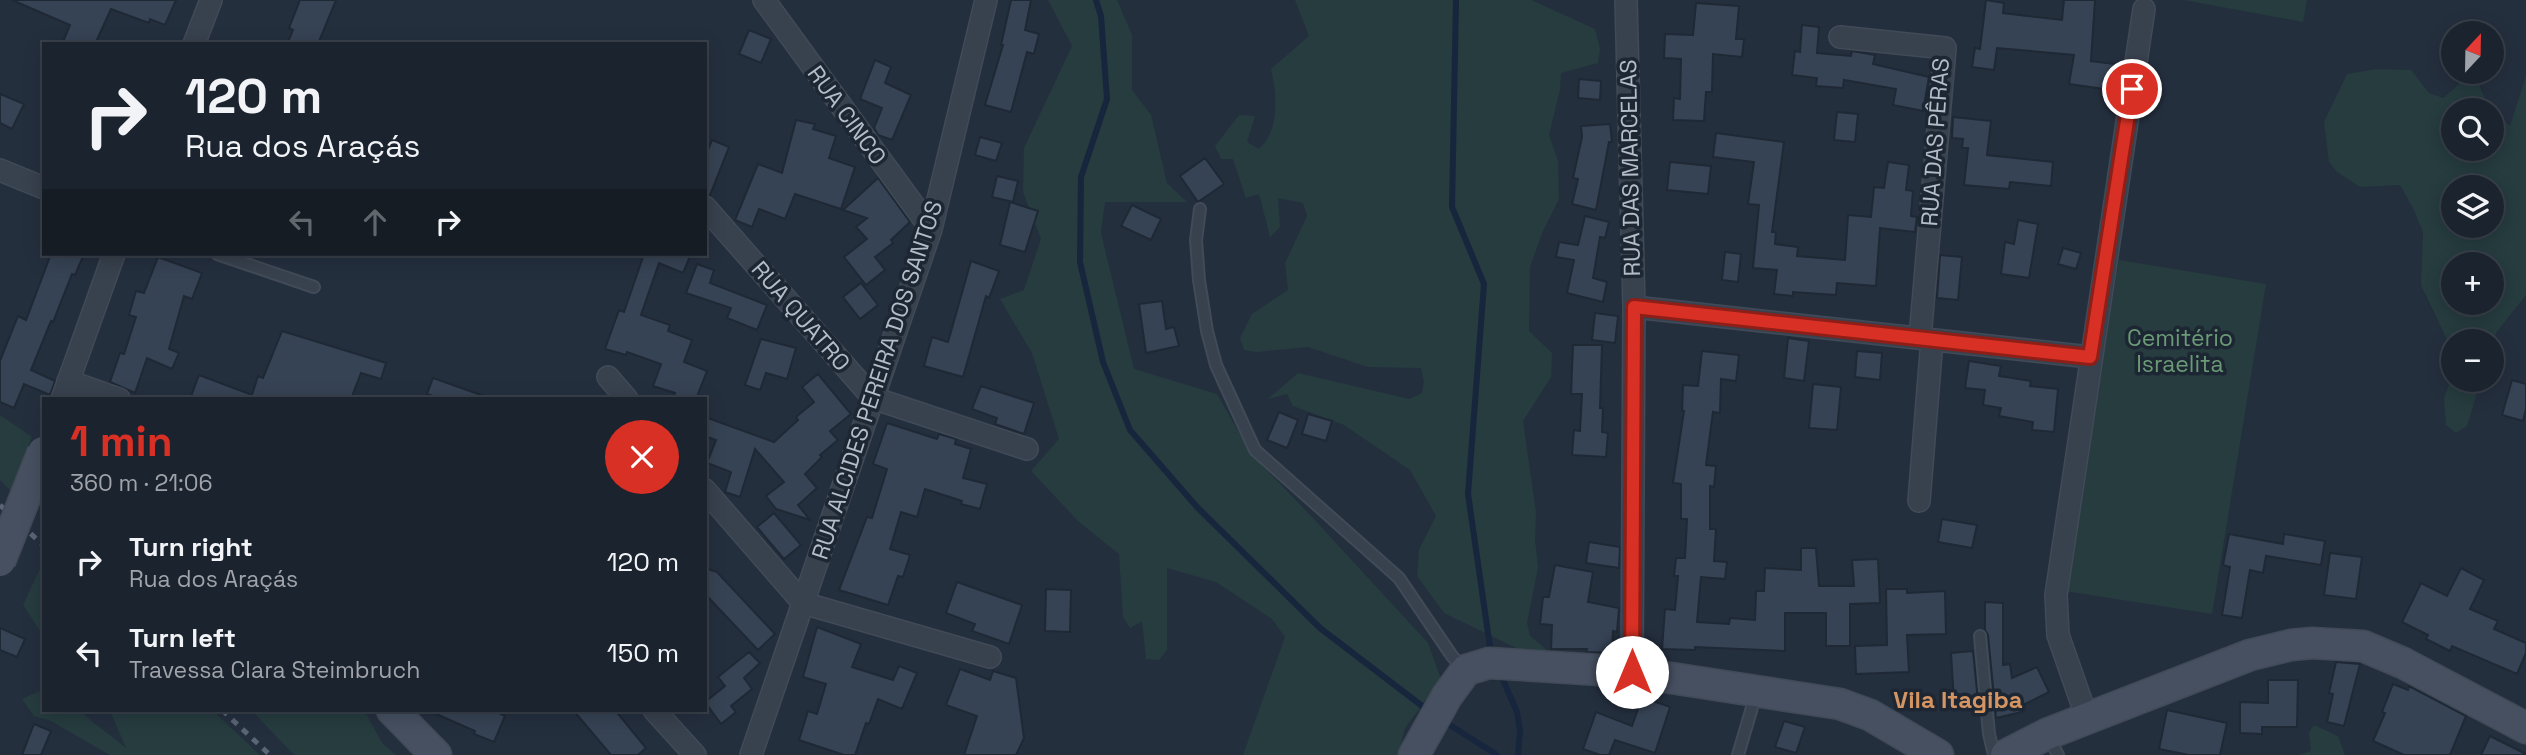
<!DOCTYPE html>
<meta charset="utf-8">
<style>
:root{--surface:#1b232e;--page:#282f3a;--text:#f1f3f6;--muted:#a0a4aa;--line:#39404a;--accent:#d93025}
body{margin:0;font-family:"Space Grotesk",sans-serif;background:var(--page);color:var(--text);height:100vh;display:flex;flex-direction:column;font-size:26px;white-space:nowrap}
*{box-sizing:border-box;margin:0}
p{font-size:23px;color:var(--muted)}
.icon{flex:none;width:38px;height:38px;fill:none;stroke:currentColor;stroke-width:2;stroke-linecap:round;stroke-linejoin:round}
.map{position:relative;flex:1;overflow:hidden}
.details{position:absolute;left:42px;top:397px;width:665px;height:315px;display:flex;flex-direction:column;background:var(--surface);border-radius:0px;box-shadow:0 4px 18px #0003,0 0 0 2px var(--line)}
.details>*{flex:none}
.top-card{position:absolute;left:42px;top:42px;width:665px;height:214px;border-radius:0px;box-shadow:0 4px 18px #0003,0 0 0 2px var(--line);background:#1b232e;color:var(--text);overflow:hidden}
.needle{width:46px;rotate:22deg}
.buttons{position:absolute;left:2441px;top:21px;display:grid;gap:14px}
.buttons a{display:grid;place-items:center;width:63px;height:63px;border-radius:50%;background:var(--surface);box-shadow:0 4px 18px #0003,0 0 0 2px var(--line);font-size:35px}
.pin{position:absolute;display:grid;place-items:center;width:60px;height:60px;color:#fff;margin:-30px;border:4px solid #fff;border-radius:50%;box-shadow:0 2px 7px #0007}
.me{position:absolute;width:77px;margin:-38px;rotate:0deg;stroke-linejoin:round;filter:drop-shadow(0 0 5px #0008)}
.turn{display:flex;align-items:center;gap:24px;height:147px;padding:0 28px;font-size:32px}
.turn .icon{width:91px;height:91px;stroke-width:2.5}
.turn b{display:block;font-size:49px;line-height:60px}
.lanes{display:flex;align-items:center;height:66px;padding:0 28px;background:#0003;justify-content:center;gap:35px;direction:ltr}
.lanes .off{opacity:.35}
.round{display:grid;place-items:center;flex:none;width:74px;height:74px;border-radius:37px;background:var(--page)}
.summary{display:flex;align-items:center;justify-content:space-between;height:119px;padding:0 28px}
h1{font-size:42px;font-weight:700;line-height:52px;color:var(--accent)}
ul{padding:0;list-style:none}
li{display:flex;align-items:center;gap:21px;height:91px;padding:0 28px}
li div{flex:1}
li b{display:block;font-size:26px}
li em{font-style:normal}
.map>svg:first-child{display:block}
.green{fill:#263c3f;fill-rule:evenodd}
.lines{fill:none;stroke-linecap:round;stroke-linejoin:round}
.stream{stroke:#17263c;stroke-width:6}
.building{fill:#364354;stroke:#1f2835;stroke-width:2}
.lane-casing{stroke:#414a57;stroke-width:14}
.street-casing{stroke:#414a57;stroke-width:24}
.secondary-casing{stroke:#414a57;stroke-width:33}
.lane{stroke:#38414e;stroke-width:10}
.street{stroke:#38414e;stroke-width:21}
.secondary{stroke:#465061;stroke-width:30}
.rail{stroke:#5a6575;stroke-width:5;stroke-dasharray:7 7;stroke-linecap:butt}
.secondary-bridge-casing{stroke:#414a57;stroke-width:33;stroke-linecap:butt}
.secondary-bridge{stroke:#465061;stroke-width:30}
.route-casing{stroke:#8d1f18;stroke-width:18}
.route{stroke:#d93025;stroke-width:12}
.labels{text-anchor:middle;stroke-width:7;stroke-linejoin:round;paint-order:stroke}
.street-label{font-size:23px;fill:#b4bcc9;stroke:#1d2633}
.park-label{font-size:23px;fill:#6b9a76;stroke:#1d2633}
.neighbourhood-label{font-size:24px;font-weight:bold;fill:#d59563;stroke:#1d2633}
</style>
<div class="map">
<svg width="2526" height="755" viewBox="0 0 2526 755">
<rect width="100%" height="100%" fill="#242f3e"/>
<path class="green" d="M 1048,0 L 1117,0 L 1132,35 L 1132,90 L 1151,115 L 1167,183 L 1187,202 L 1105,202 L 1101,233 L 1134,369 L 1217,394 L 1251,454 L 1312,517 L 1428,643 L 1441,679 L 1405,728 L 1398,755 L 1243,755 L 1285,637 L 1272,619 L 1216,582 L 1167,568 L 1167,650 L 1159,660 L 1146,659 L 1142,621 L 1130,628 L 1123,617 L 1119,554 L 1079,522 L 1031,471 L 1059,439 L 1032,353 L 1000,299 L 1024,290 L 1041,239 L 1023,192 L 1024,148 L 1072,46 Z
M 1295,0 L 1531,0 L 1595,29 L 1600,49 L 1598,63 L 1561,73 L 1560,90 L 1549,135 L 1558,161 L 1559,199 L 1543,231 L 1530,267 L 1529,331 L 1552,353 L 1551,377 L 1523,421 L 1536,512 L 1535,540 L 1538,567 L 1527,623 L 1530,636 L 1552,654 L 1541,660 L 1444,613 L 1417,576 L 1419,550 L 1436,516 L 1410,470 L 1344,425 L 1293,406 L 1287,394 L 1268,399 L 1298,373 L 1409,399 L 1422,393 L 1424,381 L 1421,368 L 1368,367 L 1308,347 L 1256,352 L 1244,350 L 1240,338 L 1252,314 L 1288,290 L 1285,263 L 1307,216 L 1303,203 L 1278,198 L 1280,227 L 1270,237 L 1259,194 L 1246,198 L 1233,159 L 1221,159 L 1215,146 L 1239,115 L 1255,116 L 1247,142 L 1259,149 C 1280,130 1277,94 1271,69 L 1309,36 Z
M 2184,0 L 2307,0 L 2303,22 Z
M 2377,69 L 2411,70 L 2429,93 L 2443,98 L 2464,80 L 2478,83 L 2490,110 L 2454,110 L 2454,149 L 2492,149 L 2492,112 L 2510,126 L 2526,76 L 2526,295 L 2496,333 L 2492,345 L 2492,341 L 2454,341 L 2453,352 L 2421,285 L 2423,232 L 2413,208 L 2400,185 L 2360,187 L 2337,172 L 2329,162 L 2324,122 L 2347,74 ZM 2454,187 L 2492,187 L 2492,226 L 2454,226 ZM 2454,264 L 2492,264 L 2492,303 L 2454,303 Z
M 2119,260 L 2266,284 L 2212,614 L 2065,591 Z
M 2453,374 L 2454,380 L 2481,380 L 2467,426 L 2456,433 L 2446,425 L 2444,398 Z
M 0,415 L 32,437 L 11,491 L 0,480 Z
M 44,560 L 44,637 L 23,605 Z
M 44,689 L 44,710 L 79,711 L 126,748 L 110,711 L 213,711 L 260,755 L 110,755 L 49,720 L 34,716 L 22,699 Z
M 252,711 L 360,711 L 367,715 L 382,743 L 396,755 L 294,755 Z
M 2314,725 L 2338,736 L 2345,755 L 2298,755 L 2311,751 L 2309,732 Z"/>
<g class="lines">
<path class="stream" d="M 1096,0 L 1101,16 L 1107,99 L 1081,177 L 1080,262 L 1103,362 L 1130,430 L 1197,507 L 1320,628 L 1430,712
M 1456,0 L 1452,207 L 1484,284 L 1468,494 L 1491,654
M 1500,673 L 1517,712 L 1520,731 L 1518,755
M 1442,720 L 1497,755"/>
</g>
<path class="building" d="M 12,0 L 176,0 L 165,25 L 150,19 L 149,23 L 111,9 L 95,44 L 62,44 L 70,25 Z
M 300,0 L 336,0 L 318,44 L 287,44 L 293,30 L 289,28 Z
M 1011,0 L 1031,0 L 1025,30 L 1039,34 L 1034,54 L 1027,52 L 1011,112 L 985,105 L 1003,45 L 1001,45 Z
M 1986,0 L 2004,3 L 2003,13 L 2062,20 L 2064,0 L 2095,0 L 2091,61 L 2115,64 L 2111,90 L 2069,84 L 2074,55 L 1997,48 L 1994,70 L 1972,67 L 1975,48 L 1980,49 Z
M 1696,3 L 1739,6 L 1736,39 L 1744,39 L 1742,57 L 1713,54 L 1712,92 L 1706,92 L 1704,121 L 1673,120 L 1674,98 L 1680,99 L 1681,59 L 1664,58 L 1665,34 L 1693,35 Z
M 1802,25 L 1819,27 L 1817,53 L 1851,56 L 1852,51 L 1875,55 L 1873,64 L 1929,77 L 1923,111 L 1893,105 L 1896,89 L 1844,80 L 1843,88 L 1816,86 L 1817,78 L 1792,75 L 1795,51 L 1800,52 Z
M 749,30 L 771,39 L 761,63 L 739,54 Z
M 875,60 L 891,67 L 885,83 L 911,95 L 892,140 L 878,135 L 874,128 L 882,108 L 860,99 Z
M 1579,79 L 1601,81 L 1600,100 L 1578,98 Z
M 0,94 L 24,104 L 12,129 L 0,123 Z
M 1837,112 L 1858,114 L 1855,142 L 1834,140 Z
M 1953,117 L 1991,121 L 1987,155 L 2053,162 L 2051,186 L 2010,182 L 2009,189 L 1964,185 L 1968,148 L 1962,148 L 1963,139 L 1952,138 Z
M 796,120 L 815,124 L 813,129 L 836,136 L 829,158 L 855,167 L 841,209 L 795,194 L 785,219 L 759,209 L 752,227 L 735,220 L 758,164 L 782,173 Z
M 1610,124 L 1612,142 L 1609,142 L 1596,210 L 1572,204 L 1578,179 L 1573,178 L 1582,137 L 1581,126 Z
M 1716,133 L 1784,142 L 1772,232 L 1776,232 L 1775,244 L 1798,247 L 1797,256 L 1845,260 L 1848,215 L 1871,217 L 1874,187 L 1884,188 L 1888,162 L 1909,165 L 1906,190 L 1913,191 L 1911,216 L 1917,217 L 1915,232 L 1880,228 L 1876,286 L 1837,283 L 1836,295 L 1793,292 L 1793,296 L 1774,294 L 1777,270 L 1753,268 L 1759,205 L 1748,204 L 1754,162 L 1713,157 Z
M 980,137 L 1002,143 L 996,161 L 975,155 Z
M 712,140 L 729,147 L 710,195 L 705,194 L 705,157 Z
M 1205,158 L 1224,184 L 1198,202 L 1180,176 Z
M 1670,162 L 1711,166 L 1708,194 L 1667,190 Z
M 997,176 L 1018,181 L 1013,202 L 992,197 Z
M 878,178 L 910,222 L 891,240 L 893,243 L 875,257 L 885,270 L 866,285 L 844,257 L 867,239 L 856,227 L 867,218 L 843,210 Z
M 1010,202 L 1038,211 L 1025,252 L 1000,245 Z
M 1132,205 L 1161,219 L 1151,240 L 1121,226 Z
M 1585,216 L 1609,222 L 1605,238 L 1600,237 L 1593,278 L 1607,282 L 1603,302 L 1567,293 L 1574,260 L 1556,257 L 1559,242 L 1578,245 Z
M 2018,220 L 2038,224 L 2029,278 L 2001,274 L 2005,242 L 2014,244 Z
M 2063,248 L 2081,253 L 2076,269 L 2058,264 Z
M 1725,252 L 1741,254 L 1738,282 L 1722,280 Z
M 51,254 L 84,254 L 75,275 L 72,274 L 53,322 L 51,321 L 31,370 L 55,381 L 50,395 L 24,384 L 14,408 L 0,402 L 0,361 L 18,316 L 26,320 Z
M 637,254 L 691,254 L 683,273 L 659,263 L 641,315 L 670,325 L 668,331 L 692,340 L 684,362 L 707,371 L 696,399 L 673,399 L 675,393 L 653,386 L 661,364 L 627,352 L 626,355 L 605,349 L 619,310 L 624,312 L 643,257 Z
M 1940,255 L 1962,257 L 1958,300 L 1937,298 Z
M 158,257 L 202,273 L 192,299 L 184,296 L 169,349 L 179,353 L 172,369 L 147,358 L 135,393 L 110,382 L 120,353 L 124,354 L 136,317 L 129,315 L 136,291 L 144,293 Z
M 971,261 L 999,271 L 989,298 L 986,296 L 963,377 L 924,366 L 932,337 L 948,342 Z
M 697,264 L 714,270 L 710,283 L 767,305 L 757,330 L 727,318 L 731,308 L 686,293 Z
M 861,283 L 878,305 L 860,319 L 843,297 Z
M 1162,301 L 1166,329 L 1174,327 L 1179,346 L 1146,353 L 1139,304 Z
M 1595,313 L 1618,316 L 1615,343 L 1592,340 Z
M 282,331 L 386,363 L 381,379 L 361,373 L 351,399 L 190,399 L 199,375 L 252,395 L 258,376 L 263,378 Z
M 1788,338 L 1809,341 L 1804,381 L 1784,378 Z
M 761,339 L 796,348 L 787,379 L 766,373 L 760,390 L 745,385 Z
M 1573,345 L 1602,345 L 1600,408 L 1603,408 L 1602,432 L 1608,433 L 1606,457 L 1572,455 L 1574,430 L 1580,431 L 1582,394 L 1571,394 Z
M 1702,351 L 1739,355 L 1736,381 L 1721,379 L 1720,413 L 1713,412 L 1706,465 L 1716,466 L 1714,487 L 1710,486 L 1710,529 L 1716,529 L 1714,561 L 1727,562 L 1725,579 L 1701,577 L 1697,622 L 1729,624 L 1730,618 L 1755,620 L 1756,591 L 1764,591 L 1765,568 L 1801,570 L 1801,548 L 1816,548 L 1819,586 L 1854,586 L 1852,560 L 1878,559 L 1880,603 L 1850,604 L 1850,646 L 1826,646 L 1826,613 L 1785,613 L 1785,651 L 1695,647 L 1695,650 L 1662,649 L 1665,609 L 1675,610 L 1678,576 L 1674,576 L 1676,558 L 1685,558 L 1687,519 L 1681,519 L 1681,484 L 1673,483 L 1684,411 L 1682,411 L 1683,385 L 1698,386 Z
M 1857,351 L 1882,353 L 1880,380 L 1855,377 Z
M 1969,361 L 2001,366 L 1999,376 L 2031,381 L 2030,386 L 2058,389 L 2054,432 L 2032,430 L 2033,422 L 1999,416 L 2001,408 L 1983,405 L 1985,390 L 1965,388 Z
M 818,374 L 851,414 L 830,431 L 838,440 L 820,455 L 822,457 L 805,474 L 817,488 L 798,505 L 810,520 L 776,509 L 766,496 L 784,482 L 755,449 L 740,497 L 725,492 L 731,472 L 707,463 L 716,440 L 705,436 L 705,417 L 774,442 L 798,420 L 796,417 L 814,402 L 802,387 Z
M 433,378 L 484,396 L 483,399 L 442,399 L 427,394 Z
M 2512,380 L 2526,384 L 2526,409 L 2523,421 L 2502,415 Z
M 1813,384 L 1841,387 L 1837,430 L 1809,428 Z
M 981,386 L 1034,403 L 1024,434 L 995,424 L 997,418 L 972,409 Z
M 1279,412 L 1298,420 L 1287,448 L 1267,440 Z
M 1308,414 L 1332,421 L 1326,441 L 1302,434 Z
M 887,423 L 937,439 L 939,434 L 956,439 L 955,444 L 971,449 L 963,478 L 987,484 L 980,509 L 961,504 L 962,501 L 925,489 L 917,517 L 901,512 L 890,549 L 910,555 L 903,577 L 898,576 L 888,605 L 839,590 L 867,517 L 872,518 L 887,469 L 873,464 Z
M 774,513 L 801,545 L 784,559 L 757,527 Z
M 1942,519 L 1977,525 L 1972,548 L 1938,542 Z
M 2229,534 L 2283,544 L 2284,534 L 2325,541 L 2321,565 L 2266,556 L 2263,573 L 2250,570 L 2242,618 L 2222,615 L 2230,567 L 2223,565 Z
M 1589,542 L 1620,547 L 1619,568 L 1586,563 Z
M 2330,553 L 2362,557 L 2356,599 L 2324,595 Z
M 1555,565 L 1593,572 L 1588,602 L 1619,608 L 1617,632 L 1613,631 L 1612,653 L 1586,652 L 1587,649 L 1551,649 L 1552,625 L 1540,624 L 1543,597 L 1549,597 Z
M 705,568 L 717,572 L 775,634 L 758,650 L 705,594 Z
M 2461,568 L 2484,580 L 2470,609 L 2498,621 L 2494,629 L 2526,643 L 2526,653 L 2517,674 L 2452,646 L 2450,651 L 2426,639 L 2428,635 L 2402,622 L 2421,583 L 2447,596 Z
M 957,582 L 1022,605 L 1009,644 L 972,631 L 975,624 L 946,613 Z
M 1046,589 L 1071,590 L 1070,632 L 1045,631 Z
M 1886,589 L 1907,589 L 1907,593 L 1945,591 L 1946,634 L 1907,635 L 1909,672 L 1856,674 L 1855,646 L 1887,645 Z
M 1985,602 L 2003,603 L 2003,665 L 2010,664 L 2012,678 L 2037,667 L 2049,692 L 2021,706 L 2022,712 L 1996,718 L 1988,635 L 1985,630 Z
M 817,627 L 861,644 L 852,667 L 893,680 L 899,666 L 917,673 L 902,709 L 878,699 L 869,724 L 866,723 L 855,755 L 844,755 L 799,740 L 808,711 L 817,714 L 826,684 L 803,677 Z
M 0,628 L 25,639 L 17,657 L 0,650 Z
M 1973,651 L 1978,701 L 1954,702 L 1951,653 Z
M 749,652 L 760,663 L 744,678 L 752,689 L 731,706 L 736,712 L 721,724 L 705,702 L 725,686 L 718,677 Z
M 2336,662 L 2360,664 L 2344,726 L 2327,722 L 2333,694 L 2329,693 Z
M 960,669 L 990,680 L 993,671 L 1016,678 L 1024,738 L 1016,755 L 964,755 L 977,716 L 946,705 Z
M 2268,680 L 2298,680 L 2297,727 L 2262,727 L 2262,734 L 2240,733 L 2240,702 L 2268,703 Z
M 2393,684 L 2408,690 L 2409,686 L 2466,716 L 2450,755 L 2404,755 L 2373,741 L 2385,713 L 2382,712 Z
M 1642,697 L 1670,707 L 1655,753 L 1615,740 L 1609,755 L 1600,755 L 1583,749 L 1596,712 L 1632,726 Z
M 427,710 L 493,710 L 505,716 L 494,742 L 474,734 L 475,731 Z
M 573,710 L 615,710 L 646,748 L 638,755 L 611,755 Z
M 2167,710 L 2227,723 L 2220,755 L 2189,755 L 2159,749 Z
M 1784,721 L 1805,727 L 1796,753 L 1775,747 Z
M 34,724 L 51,731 L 41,755 L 22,755 Z
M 2490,736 L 2526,754 L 2526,755 L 2481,755 Z"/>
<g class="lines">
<g class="lane-casing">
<path id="lane" d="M 1200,209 L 1196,240 L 1199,280 L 1207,331 L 1216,365 L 1255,450 L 1399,578 L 1452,656 L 1464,669
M 217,254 L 314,287
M 1980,636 L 1989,734 L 1994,755
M 2048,736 L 2058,755
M 1738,755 L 1756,694"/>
</g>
<g class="street-casing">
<path id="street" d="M 764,0 L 931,229
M 1626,0 L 1634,307 L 1632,672
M 1840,37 L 1945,48 L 1920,338
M 194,44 L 211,0
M 0,170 L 44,188
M 705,207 L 873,398 L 1027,449
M 1634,307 L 2090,357
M 608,377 L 627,399
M 68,381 L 119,399
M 62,399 L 114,254
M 705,490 L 803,603 L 990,657
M 1919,501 L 1932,340
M 654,710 L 695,755
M 2087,718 L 2058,635 L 2056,595 L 2144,9
M 751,755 L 931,229 L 986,0"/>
</g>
<g class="secondary-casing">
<path id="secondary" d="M 392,710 L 436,755
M 1414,755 L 1447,696 L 1466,670 L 1489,663 L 1632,672 L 1840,704 L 1870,715 L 1938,755
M 2006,755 L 2047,734 L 2250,655 L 2291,645 L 2312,643 L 2363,646 L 2403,663 L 2526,728"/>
</g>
<use href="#lane" class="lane"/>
<use href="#street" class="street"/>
<use href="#secondary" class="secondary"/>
<path class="rail" d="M 0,505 L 44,546
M 222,710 L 270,755"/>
<g class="secondary-bridge-casing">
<path id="secondary-bridge" d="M 0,561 L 43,452"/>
</g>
<use href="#secondary-bridge" class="secondary-bridge"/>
</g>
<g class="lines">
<g class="route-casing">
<path id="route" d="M 1632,672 L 1634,307 L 2090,357 L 2132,89"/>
</g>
<use href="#route" class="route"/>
</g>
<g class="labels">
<g class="street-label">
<text transform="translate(847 115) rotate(54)" y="8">RUA CINCO</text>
<text transform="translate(1935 142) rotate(-86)" y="8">RUA DAS PÊRAS</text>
<text transform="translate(1630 168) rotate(-91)" y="8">RUA DAS MARCELAS</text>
<text transform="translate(801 316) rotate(49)" y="8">RUA QUATRO</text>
<text transform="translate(877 380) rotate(-72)" y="8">RUA ALCIDES PEREIRA DOS SANTOS</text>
</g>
<g class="park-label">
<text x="2180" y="346">Cemitério<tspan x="2180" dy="26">Israelita</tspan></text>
</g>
<g class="neighbourhood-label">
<text x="1958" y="708">Vila Itagiba</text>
</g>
</g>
</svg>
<div class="buttons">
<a><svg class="needle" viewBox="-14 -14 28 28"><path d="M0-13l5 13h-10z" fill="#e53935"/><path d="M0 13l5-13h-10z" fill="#a0a4aa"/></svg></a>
<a><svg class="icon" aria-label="search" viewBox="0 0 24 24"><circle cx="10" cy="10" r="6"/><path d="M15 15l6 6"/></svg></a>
<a><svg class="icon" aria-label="layers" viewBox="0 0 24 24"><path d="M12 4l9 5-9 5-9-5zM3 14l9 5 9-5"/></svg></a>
<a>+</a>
<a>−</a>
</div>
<div class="pin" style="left:2132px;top:89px;background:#d93025"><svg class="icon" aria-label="arrive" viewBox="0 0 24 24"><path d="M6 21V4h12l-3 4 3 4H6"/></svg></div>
<svg class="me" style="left:1632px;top:672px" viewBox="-20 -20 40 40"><circle r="19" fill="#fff"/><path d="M0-13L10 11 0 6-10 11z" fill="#d93025"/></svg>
<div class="top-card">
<div class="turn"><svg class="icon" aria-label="right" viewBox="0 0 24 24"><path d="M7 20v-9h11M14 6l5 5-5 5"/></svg><div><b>120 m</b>Rua dos Araçás</div></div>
<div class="lanes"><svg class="icon off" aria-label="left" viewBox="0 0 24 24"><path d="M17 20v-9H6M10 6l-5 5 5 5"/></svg><svg class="icon off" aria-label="ahead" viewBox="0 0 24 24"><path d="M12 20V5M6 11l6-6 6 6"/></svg><svg class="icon" aria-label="right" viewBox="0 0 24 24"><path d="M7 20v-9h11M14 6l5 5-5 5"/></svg></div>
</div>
<section class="details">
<div class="summary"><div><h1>1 min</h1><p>360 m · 21:06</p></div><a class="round" style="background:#d93025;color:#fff"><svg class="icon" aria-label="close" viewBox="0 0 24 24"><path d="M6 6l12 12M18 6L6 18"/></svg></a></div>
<ul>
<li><svg class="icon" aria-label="right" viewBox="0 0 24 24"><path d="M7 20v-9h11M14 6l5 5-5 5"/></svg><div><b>Turn right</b><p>Rua dos Araçás</p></div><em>120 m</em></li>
<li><svg class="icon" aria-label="left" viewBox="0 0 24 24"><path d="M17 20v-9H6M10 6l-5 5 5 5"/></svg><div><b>Turn left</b><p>Travessa Clara Steimbruch</p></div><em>150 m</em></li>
</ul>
</section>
</div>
